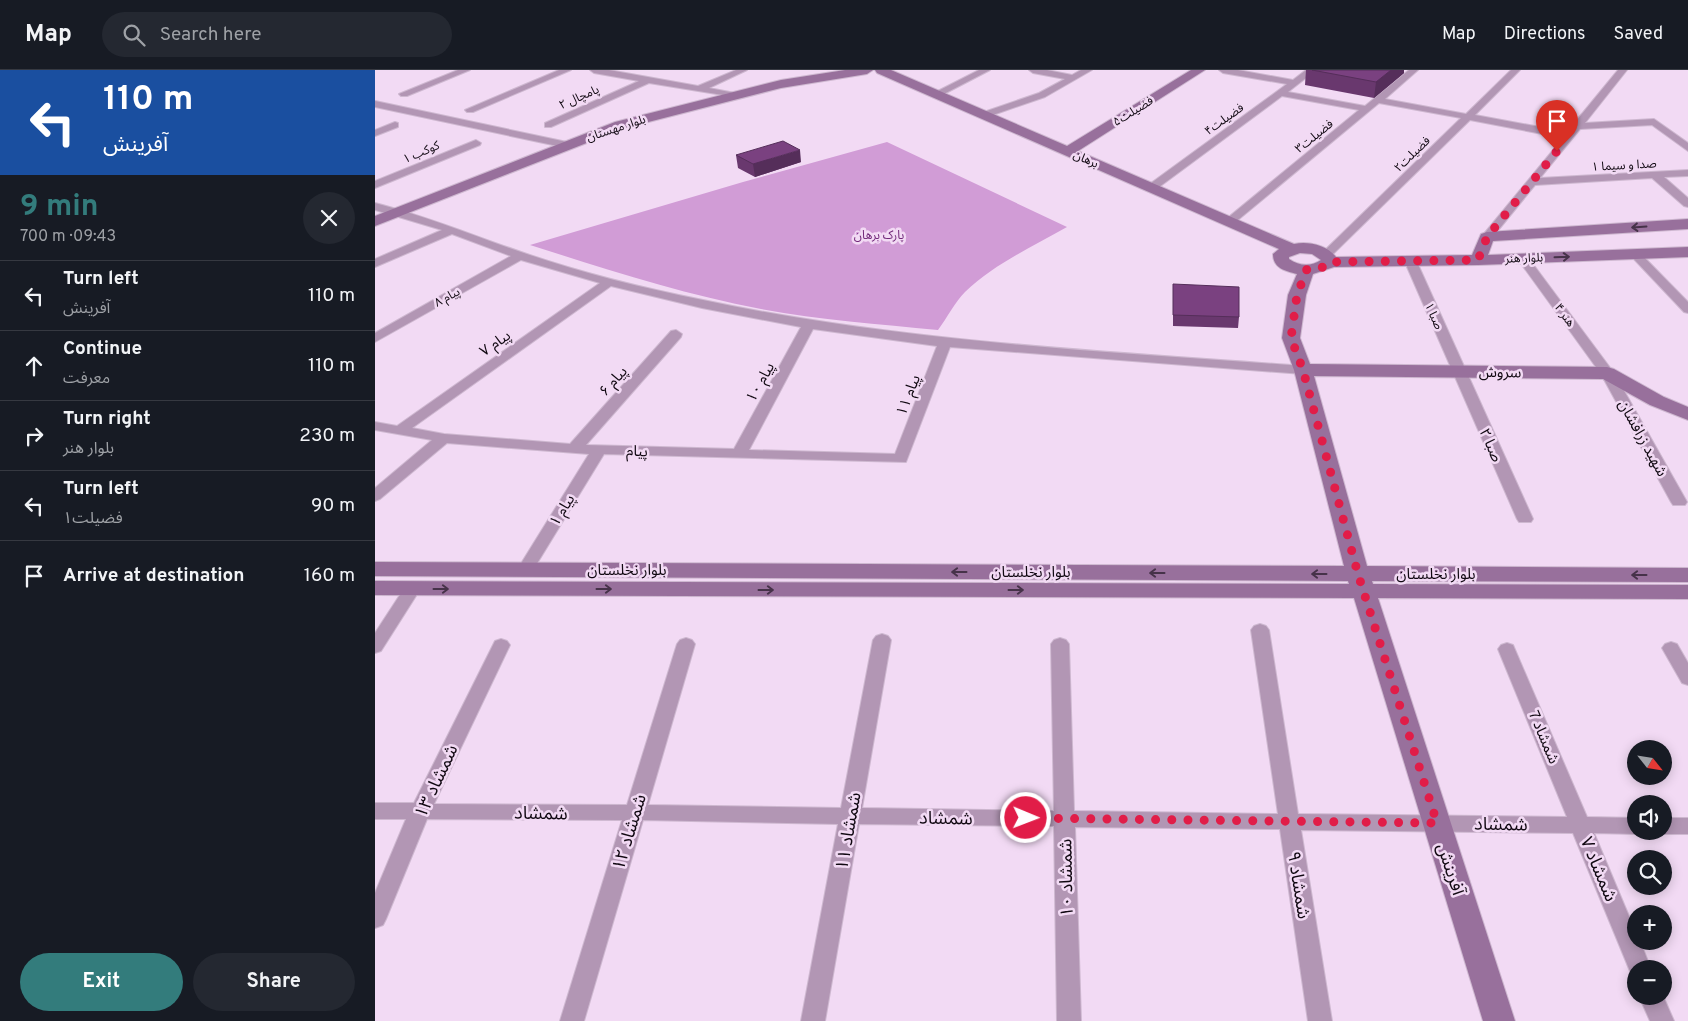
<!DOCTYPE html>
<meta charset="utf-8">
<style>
:root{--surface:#171b24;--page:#242831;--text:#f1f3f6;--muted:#9ea1a6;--line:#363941;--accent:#337c7c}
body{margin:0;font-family:Overpass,"Noto Sans Arabic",sans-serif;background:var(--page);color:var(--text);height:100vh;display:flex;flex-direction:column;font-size:19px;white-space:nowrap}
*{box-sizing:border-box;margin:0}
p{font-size:16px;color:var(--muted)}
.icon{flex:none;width:28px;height:28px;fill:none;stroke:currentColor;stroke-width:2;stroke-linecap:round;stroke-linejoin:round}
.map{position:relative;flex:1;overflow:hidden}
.details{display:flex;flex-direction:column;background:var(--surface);width:375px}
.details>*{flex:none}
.guide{background:#1a4fa0;color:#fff;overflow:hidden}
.needle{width:32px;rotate:120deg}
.controls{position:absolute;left:1252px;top:670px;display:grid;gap:10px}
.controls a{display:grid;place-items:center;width:45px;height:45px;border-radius:50%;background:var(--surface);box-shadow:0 2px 12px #0003;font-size:25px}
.pin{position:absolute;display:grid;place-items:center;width:42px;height:42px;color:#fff;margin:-51px -21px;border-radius:50% 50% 50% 0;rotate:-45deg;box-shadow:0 0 5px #0007}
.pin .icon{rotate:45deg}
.me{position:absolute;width:55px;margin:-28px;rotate:91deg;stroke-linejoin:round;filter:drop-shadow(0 0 4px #0008)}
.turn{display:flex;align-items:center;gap:18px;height:105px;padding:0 20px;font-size:22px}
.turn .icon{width:65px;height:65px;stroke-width:2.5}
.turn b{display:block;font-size:35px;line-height:42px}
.round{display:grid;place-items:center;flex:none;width:52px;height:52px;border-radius:26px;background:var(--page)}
.summary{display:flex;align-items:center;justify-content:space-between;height:85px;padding:0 20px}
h1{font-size:30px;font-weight:700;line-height:38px;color:var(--accent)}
.cta{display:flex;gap:10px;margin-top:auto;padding:10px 20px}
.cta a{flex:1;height:58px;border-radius:30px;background:var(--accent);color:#fff;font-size:20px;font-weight:700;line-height:58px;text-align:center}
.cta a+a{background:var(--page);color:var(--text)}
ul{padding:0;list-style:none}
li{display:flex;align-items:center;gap:15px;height:70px;padding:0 20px;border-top:1px solid var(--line)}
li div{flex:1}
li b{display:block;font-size:19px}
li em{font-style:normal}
header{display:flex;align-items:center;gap:30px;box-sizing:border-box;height:70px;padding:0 25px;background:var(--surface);border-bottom:1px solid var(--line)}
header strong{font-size:24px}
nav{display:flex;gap:28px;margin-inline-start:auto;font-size:18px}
.search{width:350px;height:45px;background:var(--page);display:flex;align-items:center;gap:12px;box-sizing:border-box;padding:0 18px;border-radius:28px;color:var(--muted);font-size:19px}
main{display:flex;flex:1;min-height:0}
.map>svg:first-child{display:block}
.green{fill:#d19cd6}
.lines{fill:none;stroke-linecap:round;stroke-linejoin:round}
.street-casing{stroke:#ceb8d0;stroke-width:2}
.secondary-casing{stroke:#ceb8d0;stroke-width:2}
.street{fill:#b296b4;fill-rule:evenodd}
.secondary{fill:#98709c;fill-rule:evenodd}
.wall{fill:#69386e}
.shaded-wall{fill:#552e5a}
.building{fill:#7a4180;stroke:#552e5a}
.oneway{stroke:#463249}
.route{stroke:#e11d48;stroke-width:9;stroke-dasharray:0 16.2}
.labels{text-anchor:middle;stroke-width:5;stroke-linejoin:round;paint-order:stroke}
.far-street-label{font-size:12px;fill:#100811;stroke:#f2daf4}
.far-park-label{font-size:12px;fill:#702678;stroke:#f2daf4}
.street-label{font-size:15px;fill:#100811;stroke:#f2daf4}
.near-street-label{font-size:18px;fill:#100811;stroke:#f2daf4}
</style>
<header>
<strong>Map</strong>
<div class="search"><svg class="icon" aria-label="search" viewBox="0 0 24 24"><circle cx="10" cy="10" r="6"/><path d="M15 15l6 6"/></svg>Search here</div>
<nav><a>Map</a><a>Directions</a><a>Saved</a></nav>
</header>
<main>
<section class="details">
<div class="guide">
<div class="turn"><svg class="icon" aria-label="left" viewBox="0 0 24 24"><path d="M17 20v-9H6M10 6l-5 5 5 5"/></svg><div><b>110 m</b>آفرینش</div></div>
</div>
<div class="summary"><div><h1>9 min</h1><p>700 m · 09:43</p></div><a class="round"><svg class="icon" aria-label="close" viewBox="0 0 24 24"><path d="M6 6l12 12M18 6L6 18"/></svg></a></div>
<ul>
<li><svg class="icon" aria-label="left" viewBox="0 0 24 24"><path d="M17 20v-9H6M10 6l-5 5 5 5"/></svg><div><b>Turn left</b><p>آفرینش</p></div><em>110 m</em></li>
<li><svg class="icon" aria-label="ahead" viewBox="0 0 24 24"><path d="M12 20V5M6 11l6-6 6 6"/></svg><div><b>Continue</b><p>معرفت</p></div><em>110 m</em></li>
<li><svg class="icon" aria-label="right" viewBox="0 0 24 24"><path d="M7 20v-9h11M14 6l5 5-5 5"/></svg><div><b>Turn right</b><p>بلوار هنر</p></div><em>230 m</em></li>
<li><svg class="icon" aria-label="left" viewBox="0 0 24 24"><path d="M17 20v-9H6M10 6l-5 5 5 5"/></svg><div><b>Turn left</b><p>فضیلت۱</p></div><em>90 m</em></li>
<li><svg class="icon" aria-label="arrive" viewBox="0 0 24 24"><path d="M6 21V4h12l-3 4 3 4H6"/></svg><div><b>Arrive at destination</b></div><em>160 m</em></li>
</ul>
<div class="cta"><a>Exit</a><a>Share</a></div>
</section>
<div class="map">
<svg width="1313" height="951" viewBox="0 0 1313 951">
<rect width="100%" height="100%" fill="#f2daf4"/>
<path class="green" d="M 512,72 L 692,157 C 657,177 619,194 590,222 C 580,232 572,248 563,260 C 504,254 444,250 386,239 C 307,224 231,199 155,175 L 368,112 Z"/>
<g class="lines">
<g class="street-casing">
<path id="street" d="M 83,0 L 95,0 L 32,26 L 26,26 L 24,24 Z
M 184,0 L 196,0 L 98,42 L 92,42 L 90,40 Z
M 215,0 L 234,0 L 323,16 L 361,0 L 372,0 L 334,18 L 360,23 L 360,27 L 274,13 L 176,57 L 170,57 L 170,53 L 264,11 L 219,3 Z
M 604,0 L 615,0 L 565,26 L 562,27 L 557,24 Z
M 654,0 L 672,0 L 697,5 L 706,0 L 717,0 L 670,27 L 612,47 L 606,47 L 606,43 L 664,23 L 690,9 L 658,3 Z
M 844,0 L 863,0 L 918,10 L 931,0 L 941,0 L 913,22 L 990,36 L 1034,0 L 1043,0 L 1010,29 L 1091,44 L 1136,0 L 1145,0 L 1100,45 L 1192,62 L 1243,0 L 1252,0 L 1210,53 L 1279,49 L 1313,73 L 1313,81 L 1277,55 L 1205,59 L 1165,108 L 1313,100 L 1313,106 L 1289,107 L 1313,128 L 1313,137 L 1309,136 L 1277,108 L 1160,115 L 1116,169 L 1108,169 L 1106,167 L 1108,165 L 1188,68 L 1095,50 L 955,187 L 947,187 L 945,185 L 947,183 L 1086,48 L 1004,33 L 858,154 L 854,155 L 848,152 L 850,150 L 984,40 L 907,26 L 780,120 L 772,120 L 771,118 L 772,116 L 912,14 L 848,3 Z
M 0,31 L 192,72 L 197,75 L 192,78 L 0,37 Z
M 20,52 L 23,53 L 23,57 L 0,66 L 0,60 Z
M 101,70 L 106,73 L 105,75 L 0,118 L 0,111 Z
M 0,133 C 51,146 99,166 149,183 C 207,203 268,218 328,230 C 525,272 727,281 928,296 L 935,300 L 928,304 L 575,277 L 531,392 L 229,384 L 158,500 L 156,504 L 150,505 L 144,504 L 142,500 L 214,384 L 72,373 L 5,429 L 0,431 L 0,418 L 57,370 L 0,360 L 0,352 L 22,356 L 225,213 L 146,190 L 0,272 L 0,263 L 136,186 L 77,164 L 0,197 L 0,189 L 67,160 L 0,140 ZM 236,216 L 327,238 L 426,257 L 359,379 L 211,375 L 306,267 L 307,264 L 301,260 L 296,261 L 195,374 L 69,364 L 37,358 ZM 438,259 L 562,276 L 520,384 L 374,380 Z
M 1260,181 L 1264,182 L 1313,232 L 1313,243 L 1309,242 L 1256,186 L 1254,184 L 1256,182 Z
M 1148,184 L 1152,186 L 1239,303 L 1312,432 L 1310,435 L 1298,435 L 1296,432 L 1226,304 L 1142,188 Z
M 1035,186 L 1041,190 L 1158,449 L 1156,452 L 1144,452 L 1142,449 L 1029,190 Z
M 38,513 L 44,514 L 46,518 L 6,581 L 0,583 L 0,563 L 32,514 Z
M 885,554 L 891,556 L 894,560 L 923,744 L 1192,747 L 1123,579 L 1126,575 L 1132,573 L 1138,575 L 1212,747 L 1261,748 L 1261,761 L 1268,761 L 1261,764 L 1219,763 L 1261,863 L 1261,871 L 1265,871 L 1276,899 L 1261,899 L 1261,907 L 1257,906 L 1198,763 L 926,760 L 957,951 L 933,951 L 905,759 L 700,757 L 706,951 L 682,951 L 679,756 L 484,754 L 450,951 L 426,951 L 463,754 L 268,750 L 209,951 L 185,951 L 247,750 L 52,749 L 11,849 L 8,855 L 0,858 L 0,823 L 31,749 L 0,749 L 0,733 L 39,733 L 120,571 L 126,569 L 132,571 L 135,575 L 59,734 L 252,735 L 302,574 L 305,570 L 311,568 L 317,570 L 320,574 L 273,735 L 466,738 L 498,570 L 501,566 L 507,564 L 513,566 L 516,570 L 487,738 L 679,741 L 676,574 L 679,570 L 685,568 L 691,570 L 694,574 L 699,741 L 903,744 L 876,560 L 879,556 Z
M 1296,572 L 1302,574 L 1313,593 L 1313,615 L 1307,613 L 1287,578 L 1290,574 Z
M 1289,748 L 1313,748 L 1313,764 L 1289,764 L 1282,762 L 1289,761 Z
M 1264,926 L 1288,926 L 1299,951 L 1275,951 Z"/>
</g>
<g class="secondary-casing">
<path id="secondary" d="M 470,0 L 498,0 L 492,4 L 406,18 L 250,58 L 0,156 L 0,146 L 240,52 L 406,10 Z
M 500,0 L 516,0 L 692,76 L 816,0 L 830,0 L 703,81 L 919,174 C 933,171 952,175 961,187 L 1097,185 L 1106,164 L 1112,162 L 1313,149 L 1313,159 L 1118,171 L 1113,185 L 1313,177 L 1313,187 L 1103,195 L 959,197 L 938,204 L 931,225 L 925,268 L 935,294 L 1232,297 L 1239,299 L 1289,327 L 1313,337 L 1313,350 L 1275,335 L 1228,309 L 939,306 L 992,496 L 1313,498 L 1313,512 L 997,511 L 998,514 L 1313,515 L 1313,529 L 1003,528 L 1140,951 L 1108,951 L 979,528 L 0,525 L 0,511 L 974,514 L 973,511 L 0,506 L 0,492 L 969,496 L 919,300 L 907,268 L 913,225 L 922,204 C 910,201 898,198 898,184 L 904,179 L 502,3 ZM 925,183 L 937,184 L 946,190 C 936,197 924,196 914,189 L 914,187 Z"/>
</g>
<use href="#street" class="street"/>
<use href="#secondary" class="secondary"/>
</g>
<path class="wall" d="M 931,0 L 1029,0 L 1029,3 L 999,28 L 930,15 Z
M 361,85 L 426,92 L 380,107 L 363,98 Z
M 798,214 L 864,247 L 863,258 L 798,256 Z"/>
<path class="shaded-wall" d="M 1016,0 L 1029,0 L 1029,3 L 999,28 L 1001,12 Z
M 425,80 L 426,92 L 380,107 L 378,94 Z"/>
<path class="building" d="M 937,0 L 1016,0 L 1001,12 Z
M 408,71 L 425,80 L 378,94 L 361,85 Z
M 798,214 L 864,217 L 864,247 L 798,245 Z"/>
<defs><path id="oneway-shaft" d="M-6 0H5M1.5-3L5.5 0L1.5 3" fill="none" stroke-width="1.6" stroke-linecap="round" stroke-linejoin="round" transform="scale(1.25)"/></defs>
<g class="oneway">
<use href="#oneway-shaft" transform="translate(1264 157) rotate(176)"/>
<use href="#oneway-shaft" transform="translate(1187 187) rotate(-2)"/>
<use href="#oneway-shaft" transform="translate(584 502) rotate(-180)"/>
<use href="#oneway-shaft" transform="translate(782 503) rotate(-180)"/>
<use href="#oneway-shaft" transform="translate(944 504) rotate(-180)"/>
<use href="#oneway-shaft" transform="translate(1264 505) rotate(-180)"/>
<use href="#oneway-shaft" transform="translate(66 519)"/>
<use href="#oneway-shaft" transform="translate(229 519)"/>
<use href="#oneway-shaft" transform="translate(391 520)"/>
<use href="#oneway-shaft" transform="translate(641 520)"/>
</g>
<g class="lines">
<path class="route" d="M 651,748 L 1062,753 L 983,504 L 928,300 L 916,268 L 922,225 L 932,199 L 949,197 L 955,192 L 1103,190 L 1112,167 L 1182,81"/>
</g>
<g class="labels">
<g class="far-street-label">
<text transform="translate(204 27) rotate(-24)" y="4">پامچال ۲</text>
<text transform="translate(758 41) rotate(-32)" y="4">فضیلت۵</text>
<text transform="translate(849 49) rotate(-36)" y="4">فضیلت۴</text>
<text transform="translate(241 58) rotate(-18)" y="4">بلوار مهستان</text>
<text transform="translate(939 66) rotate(-39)" y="4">فضیلت۳</text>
<text transform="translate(46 82) rotate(-23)" y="4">کوکب ۱</text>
<text transform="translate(1037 84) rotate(-44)" y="4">فضیلت۲</text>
<text transform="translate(711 89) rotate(24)" y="4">برهان</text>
<text transform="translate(1249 95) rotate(-3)" y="4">صدا و سیما ۱</text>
<text transform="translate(1149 188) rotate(-2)" y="4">بلوار هنر</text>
<text transform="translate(72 227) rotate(-29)" y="4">پیام ۸</text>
<text transform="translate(1190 245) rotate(54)" y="4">هنر ۴</text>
<text transform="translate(1059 246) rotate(66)" y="4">صبا ۱</text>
</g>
<g class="far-park-label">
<text x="504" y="169">پارک برهان</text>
</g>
<g class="street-label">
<text transform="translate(120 273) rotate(-35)" y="5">پیام ۷</text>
<text transform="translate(1125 302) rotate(1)" y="5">سروش</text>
<text transform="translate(238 311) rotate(-48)" y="5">پیام ۶</text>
<text transform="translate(385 312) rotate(-61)" y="5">پیام ۱۰</text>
<text transform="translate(533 325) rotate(-69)" y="5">پیام ۱۱</text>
<text transform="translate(1268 368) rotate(61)" y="5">شهید زرافشان</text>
<text transform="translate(1116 375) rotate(66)" y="5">صبا ۲</text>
<text transform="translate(262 381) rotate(2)" y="5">پیام</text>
<text transform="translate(187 440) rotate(-58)" y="5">پیام ۱</text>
<text x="252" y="505">بلوار نخلستان</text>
<text x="656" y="507">بلوار نخلستان</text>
<text x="1061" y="509">بلوار نخلستان</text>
<text transform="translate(1169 667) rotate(67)" y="5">شمشاد 7</text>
</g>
<g class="near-street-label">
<text transform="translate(61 711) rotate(-65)" y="6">شمشاد ۱۳</text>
<text transform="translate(166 743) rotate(1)" y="6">شمشاد</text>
<text transform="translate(571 748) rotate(1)" y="6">شمشاد</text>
<text transform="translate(1126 754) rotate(1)" y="6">شمشاد</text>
<text transform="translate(473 761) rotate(-80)" y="6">شمشاد ۱۱</text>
<text transform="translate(254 762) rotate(-73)" y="6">شمشاد ۱۲</text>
<text transform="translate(1076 799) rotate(72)" y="6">آفرینش</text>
<text transform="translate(1224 799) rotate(67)" y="6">شمشاد ۷</text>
<text transform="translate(691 808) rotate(-91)" y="6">شمشاد ۱۰</text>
<text transform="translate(924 815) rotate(81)" y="6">شمشاد ۹</text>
</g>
</g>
</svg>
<div class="controls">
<a><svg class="needle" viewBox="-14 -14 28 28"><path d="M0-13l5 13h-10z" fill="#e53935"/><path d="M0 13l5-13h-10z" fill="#9ea1a6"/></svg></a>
<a><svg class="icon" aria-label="sound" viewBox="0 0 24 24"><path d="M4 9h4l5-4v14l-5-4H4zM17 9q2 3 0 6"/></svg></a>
<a><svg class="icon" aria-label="search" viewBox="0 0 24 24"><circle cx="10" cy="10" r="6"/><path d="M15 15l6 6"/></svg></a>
<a>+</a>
<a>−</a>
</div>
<div class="pin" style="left:1182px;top:81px;background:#d93025"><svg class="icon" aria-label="arrive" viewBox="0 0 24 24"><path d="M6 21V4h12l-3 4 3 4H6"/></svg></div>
<svg class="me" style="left:651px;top:748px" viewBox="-20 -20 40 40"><circle r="17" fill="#e11d48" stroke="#fff" stroke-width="3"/><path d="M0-11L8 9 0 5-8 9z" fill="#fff"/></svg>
</div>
</main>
